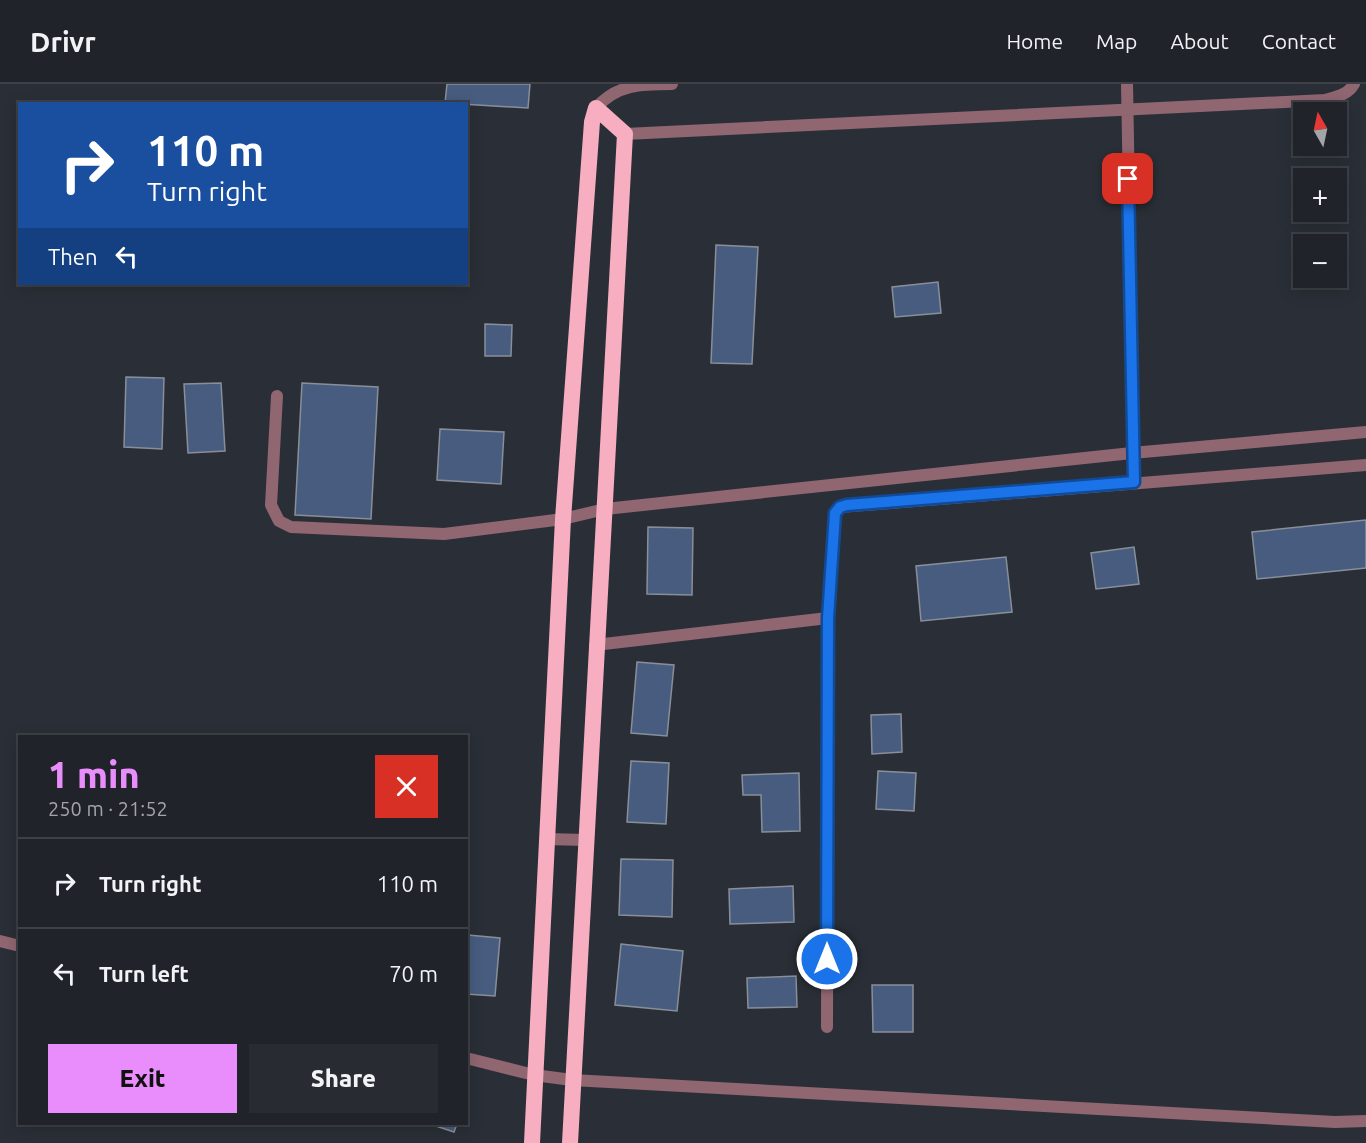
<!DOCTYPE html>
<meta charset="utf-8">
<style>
:root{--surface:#202329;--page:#282b31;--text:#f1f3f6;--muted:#a2a4a8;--line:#3d4046;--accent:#ea8dfc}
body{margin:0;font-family:Ubuntu,sans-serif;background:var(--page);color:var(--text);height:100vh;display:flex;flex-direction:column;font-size:22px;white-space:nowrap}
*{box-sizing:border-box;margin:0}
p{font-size:20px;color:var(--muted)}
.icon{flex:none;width:33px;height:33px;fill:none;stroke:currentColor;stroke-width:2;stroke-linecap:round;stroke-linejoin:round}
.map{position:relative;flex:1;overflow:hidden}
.drawer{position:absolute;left:18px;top:651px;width:450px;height:390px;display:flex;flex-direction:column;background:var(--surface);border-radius:0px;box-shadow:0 3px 15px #0003,0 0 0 2px var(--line)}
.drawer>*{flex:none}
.hud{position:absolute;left:18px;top:18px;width:450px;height:183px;border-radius:0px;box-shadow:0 3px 15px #0003,0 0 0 2px var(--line);background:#1a4fa0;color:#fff;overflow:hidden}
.needle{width:39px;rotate:351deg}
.buttons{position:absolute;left:1293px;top:18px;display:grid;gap:12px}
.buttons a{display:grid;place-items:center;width:54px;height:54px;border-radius:0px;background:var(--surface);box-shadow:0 3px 15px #0003,0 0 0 2px var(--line);font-size:30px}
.pin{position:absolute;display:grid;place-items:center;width:51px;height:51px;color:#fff;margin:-26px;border-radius:12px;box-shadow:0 3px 9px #0006}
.me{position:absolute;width:66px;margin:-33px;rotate:0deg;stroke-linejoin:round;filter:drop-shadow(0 0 4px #0008)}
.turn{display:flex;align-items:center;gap:21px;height:126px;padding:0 30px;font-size:27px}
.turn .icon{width:78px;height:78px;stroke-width:2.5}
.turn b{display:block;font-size:42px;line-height:51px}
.then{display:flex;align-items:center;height:57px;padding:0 30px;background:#0003;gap:12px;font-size:22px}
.round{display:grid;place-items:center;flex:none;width:63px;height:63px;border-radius:0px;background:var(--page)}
.head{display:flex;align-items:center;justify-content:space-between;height:102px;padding:0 30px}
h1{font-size:36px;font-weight:800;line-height:45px;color:var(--accent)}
.action{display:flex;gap:12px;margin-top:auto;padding:12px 30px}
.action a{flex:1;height:69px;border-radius:0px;background:var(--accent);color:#111;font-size:24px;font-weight:800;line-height:69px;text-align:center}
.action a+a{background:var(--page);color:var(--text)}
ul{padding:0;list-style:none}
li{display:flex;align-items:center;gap:18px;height:90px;padding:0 30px;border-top:2px solid var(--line)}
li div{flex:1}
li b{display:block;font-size:22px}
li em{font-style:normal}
header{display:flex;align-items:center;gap:36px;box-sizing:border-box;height:84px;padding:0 30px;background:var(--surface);border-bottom:2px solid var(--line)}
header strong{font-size:28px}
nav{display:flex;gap:33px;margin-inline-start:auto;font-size:21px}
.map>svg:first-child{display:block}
.building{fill:#475c7f;stroke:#898f99;stroke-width:1.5}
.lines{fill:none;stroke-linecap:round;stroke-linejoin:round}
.service{stroke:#906671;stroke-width:12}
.minor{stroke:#906671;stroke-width:12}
.tertiary{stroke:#906671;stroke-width:12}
.trunk{stroke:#f6aec0;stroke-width:16}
.route-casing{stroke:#114b97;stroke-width:15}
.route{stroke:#1a73e8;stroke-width:10}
</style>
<header>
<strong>Drivr</strong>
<nav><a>Home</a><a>Map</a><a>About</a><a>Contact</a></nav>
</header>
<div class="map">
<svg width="1366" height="1059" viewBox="0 0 1366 1059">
<rect width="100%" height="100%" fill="#2a2f37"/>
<path class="building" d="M 447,0 L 530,0 L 528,24 L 445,19 Z
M 716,161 L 758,163 L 752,280 L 711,279 Z
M 938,198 L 941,229 L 895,233 L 892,203 Z
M 485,240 L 512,241 L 511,272 L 485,272 Z
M 126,293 L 164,294 L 162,365 L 124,363 Z
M 221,299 L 225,367 L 188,369 L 184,300 Z
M 302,299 L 378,303 L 371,435 L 295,431 Z
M 440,345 L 504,348 L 501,400 L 437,396 Z
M 1366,436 L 1366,484 L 1257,495 L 1252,448 Z
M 648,443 L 693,444 L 692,511 L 647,510 Z
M 1134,463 L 1139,500 L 1096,505 L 1091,469 Z
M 1006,473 L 1012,528 L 921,537 L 916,482 Z
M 637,578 L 674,581 L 667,652 L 631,649 Z
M 901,630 L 902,668 L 872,670 L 871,631 Z
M 631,677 L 669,679 L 666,740 L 627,738 Z
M 878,687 L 916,689 L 914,727 L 876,725 Z
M 799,689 L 800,747 L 762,748 L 761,711 L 743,711 L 742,691 Z
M 621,775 L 673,776 L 672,833 L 619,831 Z
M 793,802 L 794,838 L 730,840 L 729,805 Z
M 468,851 L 500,854 L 495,912 L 466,910 Z
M 621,860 L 683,867 L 677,927 L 615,921 Z
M 796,892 L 797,923 L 748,924 L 747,894 Z
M 872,901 L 913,901 L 913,948 L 873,948 Z
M 430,1040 L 457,1040 L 454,1048 Z"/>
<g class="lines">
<path class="service" d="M 1127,0 L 1134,398
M 277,312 L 271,421 L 279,437 L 291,443 L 444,450 L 563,435 L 605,425 L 1132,369 L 1366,348"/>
<path class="minor" d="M 596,24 C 617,0 642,0 672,0
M 625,50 L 1325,16 C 1336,13 1348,11 1354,0
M 595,561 L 828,534
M 546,755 L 585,756
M 827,943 L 828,534 L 835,429 L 840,423 L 1366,381
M 572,996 L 1335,1038 L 1366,1037"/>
<path class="tertiary" d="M 0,857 L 20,862
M 466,974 L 534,991 L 572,996"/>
<path class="trunk" d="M 532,1059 L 563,435 L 592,38 L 596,24 L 625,50 L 570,1059"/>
</g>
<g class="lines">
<g class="route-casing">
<path id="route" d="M 827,875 L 828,534 L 835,429 L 840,423 L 847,421 L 1134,398 L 1128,95"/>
</g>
<use href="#route" class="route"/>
</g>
</svg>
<div class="buttons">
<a><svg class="needle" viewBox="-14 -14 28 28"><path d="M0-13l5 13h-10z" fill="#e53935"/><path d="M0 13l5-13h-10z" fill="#a2a4a8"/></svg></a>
<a>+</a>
<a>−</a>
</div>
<div class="pin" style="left:1128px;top:95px;background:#d93025"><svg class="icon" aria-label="arrive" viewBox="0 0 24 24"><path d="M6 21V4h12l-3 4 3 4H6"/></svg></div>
<svg class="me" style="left:827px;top:875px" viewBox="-20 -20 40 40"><circle r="17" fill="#1a73e8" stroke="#fff" stroke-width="3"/><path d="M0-11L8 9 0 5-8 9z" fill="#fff"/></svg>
<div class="hud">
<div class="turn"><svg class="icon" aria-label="right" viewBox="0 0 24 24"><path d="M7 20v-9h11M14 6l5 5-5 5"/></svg><div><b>110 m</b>Turn right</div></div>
<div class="then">Then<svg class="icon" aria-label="left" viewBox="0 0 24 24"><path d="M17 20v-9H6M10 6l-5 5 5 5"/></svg></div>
</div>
<section class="drawer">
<div class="head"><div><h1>1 min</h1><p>250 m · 21:52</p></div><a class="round" style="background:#d93025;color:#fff"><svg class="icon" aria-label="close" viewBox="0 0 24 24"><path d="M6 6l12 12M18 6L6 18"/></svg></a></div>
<ul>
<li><svg class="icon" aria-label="right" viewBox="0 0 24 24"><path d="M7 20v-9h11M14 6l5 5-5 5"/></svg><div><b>Turn right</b></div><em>110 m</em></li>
<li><svg class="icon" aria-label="left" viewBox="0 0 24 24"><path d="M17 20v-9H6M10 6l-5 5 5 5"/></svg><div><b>Turn left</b></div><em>70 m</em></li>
</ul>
<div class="action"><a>Exit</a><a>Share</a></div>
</section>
</div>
